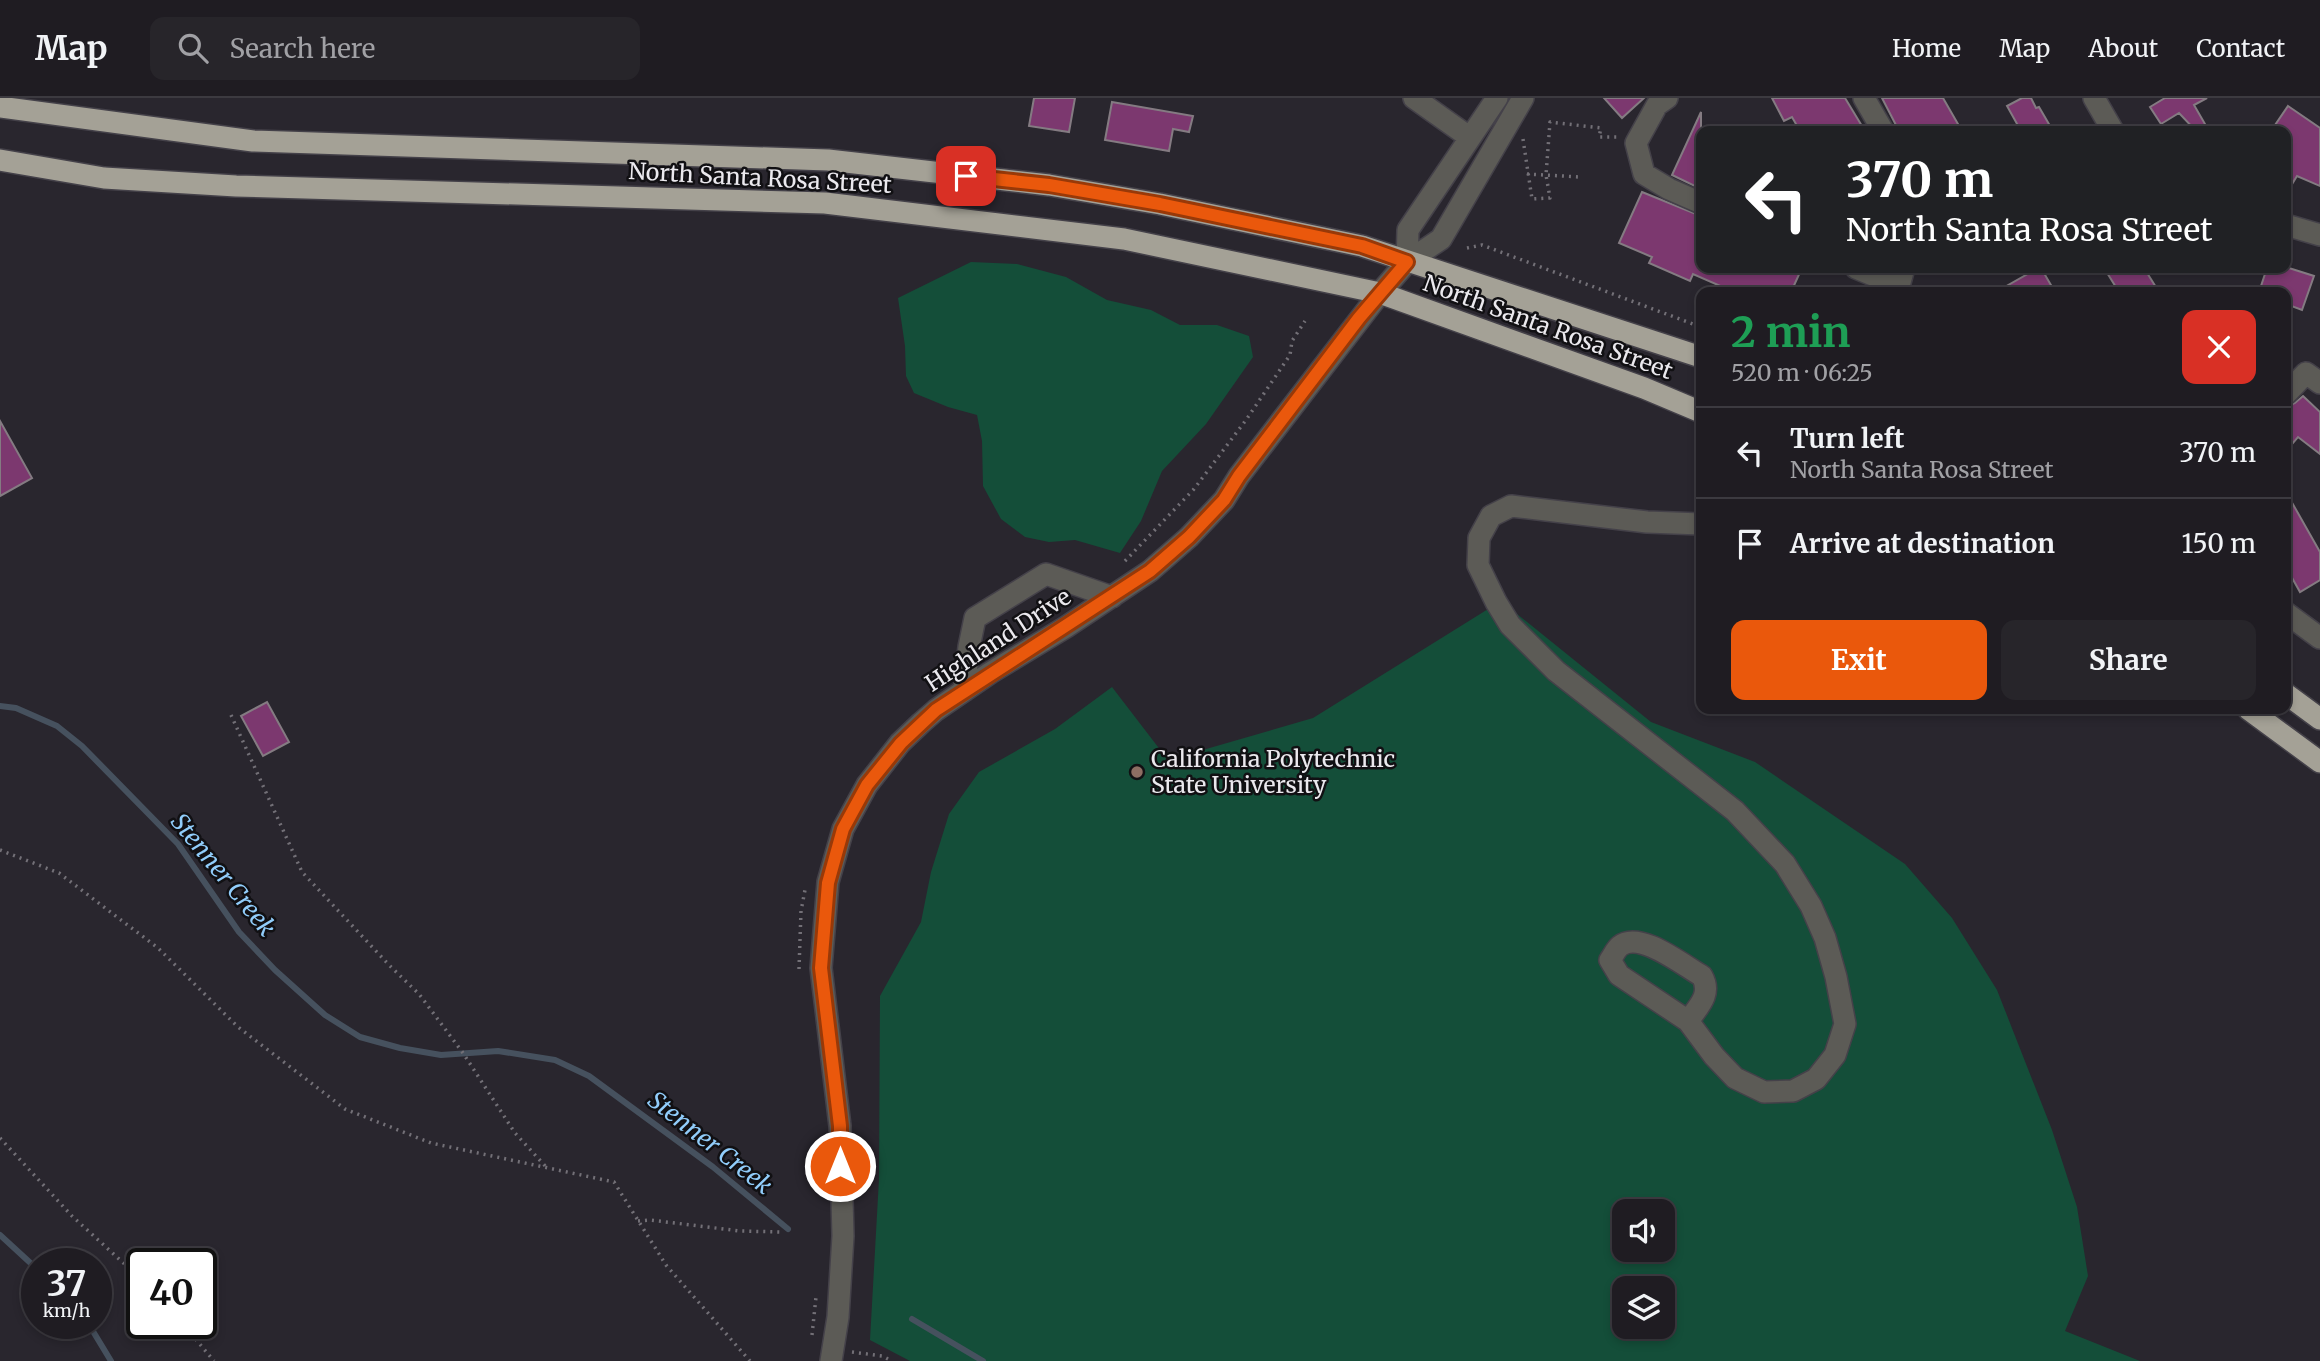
<!DOCTYPE html>
<meta charset="utf-8">
<style>
:root{--surface:#1f1c22;--page:#27252a;--text:#f1f3f6;--muted:#a1a1a5;--line:#3c3a40;--accent:#ea580c}
body{margin:0;font-family:Merriweather,serif;background:var(--page);color:var(--text);height:100vh;display:flex;flex-direction:column;font-size:26px;white-space:nowrap}
*{box-sizing:border-box;margin:0}
p{font-size:23px;color:var(--muted)}
.icon{flex:none;width:38px;height:38px;fill:none;stroke:currentColor;stroke-width:2;stroke-linecap:round;stroke-linejoin:round}
.map{position:relative;flex:1;overflow:hidden}
.details{position:absolute;left:1696px;top:189px;width:595px;height:427px;display:flex;flex-direction:column;background:var(--surface);border-radius:14px;box-shadow:0 4px 10px #0003,0 0 0 2px var(--line)}
.details>*{flex:none}
.hud{position:absolute;left:1696px;top:28px;width:595px;height:147px;border-radius:14px;box-shadow:0 4px 10px #0003,0 0 0 2px var(--line);background:#202124;color:#fff;overflow:hidden}
.controls{position:absolute;left:1612px;top:1101px;display:grid;gap:14px}
.controls a{display:grid;place-items:center;width:63px;height:63px;border-radius:14px;background:var(--surface);box-shadow:0 4px 10px #0003,0 0 0 2px var(--line);font-size:35px}
.speed{position:absolute;left:21px;top:1150px;display:flex;gap:14px;font-size:35px;font-weight:700;text-align:center}
.speed>*{display:grid;place-content:center;width:91px;height:91px;border-radius:50%;background:var(--surface);box-shadow:0 4px 10px #0003,0 0 0 2px var(--line);line-height:1}
.speed small{font-size:18px;font-weight:400}
.speed .limit{border:4px solid #111;border-radius:10px;background:#fff;color:#111}
.pin{position:absolute;display:grid;place-items:center;width:60px;height:60px;color:#fff;margin:-30px;border-radius:14px;box-shadow:0 4px 10px #0006}
.me{position:absolute;width:77px;margin:-38px;rotate:0deg;stroke-linejoin:round;filter:drop-shadow(0 0 5px #0008)}
.turn{display:flex;align-items:center;gap:24px;height:147px;padding:0 35px;font-size:32px}
.turn .icon{width:91px;height:91px;stroke-width:2.5}
.turn b{display:block;font-size:49px;line-height:60px}
.round{display:grid;place-items:center;flex:none;width:74px;height:74px;border-radius:14px;background:var(--page)}
.summary{display:flex;align-items:center;justify-content:space-between;height:119px;padding:0 35px}
h1{font-size:42px;font-weight:700;line-height:52px;color:#1e9e55}
.button{display:flex;gap:14px;margin-top:auto;padding:14px 35px}
.button a{flex:1;height:80px;border-radius:14px;background:var(--accent);color:#fff;font-size:28px;font-weight:700;line-height:80px;text-align:center}
.button a+a{background:var(--page);color:var(--text)}
ul{padding:0;list-style:none}
li{display:flex;align-items:center;gap:21px;height:91px;padding:0 35px;border-top:2px solid var(--line)}
li div{flex:1}
li b{display:block;font-size:26px}
li em{font-style:normal}
header{display:flex;align-items:center;gap:42px;box-sizing:border-box;height:98px;padding:0 35px;background:var(--surface);border-bottom:2px solid var(--line)}
header strong{font-size:33px}
nav{display:flex;gap:38px;margin-inline-start:auto;font-size:24px}
.search{width:490px;height:63px;background:var(--page);display:flex;align-items:center;gap:18px;box-sizing:border-box;padding:0 24px;border-radius:14px;color:var(--muted);font-size:26px}
.map>svg:first-child{display:block}
.green{fill:#144e39;fill-rule:evenodd}
.lines{fill:none;stroke-linecap:round;stroke-linejoin:round}
.stream{stroke:#46515e;stroke-width:6}
.building{fill:#7c386f;stroke:#847b82;stroke-width:2}
.minor-casing{stroke:#444149;stroke-width:24}
.highway-casing{stroke:#444149;stroke-width:24}
.path{stroke:#737077;stroke-width:3.5;stroke-dasharray:2 5;stroke-linecap:butt}
.minor{stroke:#5c5b56;stroke-width:21}
.highway{stroke:#a4a196;stroke-width:21}
.route-casing{stroke:#983908;stroke-width:18}
.route{stroke:#ea580c;stroke-width:12}
.education-dot{fill:#8d6e63;stroke:#111013;stroke-width:2.5}
.labels{text-anchor:middle;stroke-width:5;stroke-linejoin:round;paint-order:stroke}
.street-label{font-size:23px;fill:#ebe9ee;stroke:#111013}
.poi-label{font-size:23px;fill:#ebe9ee;stroke:#111013;text-anchor:start}
.water-label{font-size:24px;font-style:italic;fill:#91cdfb;stroke:#111013}
</style>
<header>
<strong>Map</strong>
<div class="search"><svg class="icon" aria-label="search" viewBox="0 0 24 24"><circle cx="10" cy="10" r="6"/><path d="M15 15l6 6"/></svg>Search here</div>
<nav><a>Home</a><a>Map</a><a>About</a><a>Contact</a></nav>
</header>
<div class="map">
<svg width="2320" height="1263" viewBox="0 0 2320 1263">
<rect width="100%" height="100%" fill="#29262e"/>
<path class="green" d="M 971,164 L 1017,166 L 1066,179 L 1107,202 L 1151,212 L 1180,227 L 1217,227 L 1249,238 L 1253,259 L 1206,326 L 1162,373 L 1141,423 L 1120,455 L 1075,442 L 1049,444 L 1025,439 L 1001,421 L 983,388 L 982,343 L 977,317 L 948,309 L 914,295 L 906,278 L 905,248 L 898,200 Z
M 1501,503 L 1651,624 L 1755,664 L 1905,766 L 1952,820 L 1997,892 L 2052,1032 L 2077,1109 L 2088,1178 L 2065,1233 L 2140,1263 L 910,1263 L 870,1242 L 879,1081 L 880,898 L 921,824 L 931,774 L 949,716 L 979,674 L 1055,631 L 1112,589 L 1168,662 L 1313,620 ZM 1624,1113 L 1662,1113 L 1662,1152 L 1624,1152 ZM 1624,1190 L 1662,1190 L 1662,1228 L 1624,1228 Z"/>
<g class="lines">
<path class="stream" d="M 0,608 L 16,610 L 57,628 L 82,648 L 178,746 L 239,834 L 275,872 L 325,917 L 360,939 L 400,950 L 441,957 L 498,953 L 555,962 L 589,978 L 713,1069 L 788,1131
M 0,1137 L 37,1171
M 912,1221 L 983,1263
M 88,1225 L 111,1263"/>
</g>
<path class="building" d="M 1034,0 L 1075,0 L 1069,34 L 1029,28 Z
M 1604,0 L 1644,0 L 1622,20 Z
M 1772,0 L 1845,0 L 1865,33 L 1800,33 L 1792,19 L 1784,23 Z
M 1882,0 L 1943,0 L 1962,33 L 1899,33 Z
M 2022,0 L 2031,0 L 2036,10 L 2039,9 L 2053,33 L 2021,33 L 2007,8 Z
M 2165,0 L 2207,0 L 2194,7 L 2209,33 L 2196,33 L 2179,15 L 2161,26 L 2150,9 Z
M 1112,4 L 1193,18 L 1189,34 L 1173,31 L 1169,53 L 1105,42 Z
M 2288,8 L 2320,30 L 2320,88 L 2297,78 L 2286,96 L 2286,33 L 2271,33 Z
M 1701,14 L 1701,91 L 1672,77 Z
M 1642,94 L 1701,118 L 1701,170 L 1802,170 L 1791,194 L 1734,194 L 1693,176 L 1690,183 L 1649,165 L 1652,159 L 1619,145 Z
M 2038,170 L 2041,170 L 2055,194 L 1996,194 Z
M 2104,170 L 2144,170 L 2159,194 L 2119,194 Z
M 2267,170 L 2289,170 L 2314,178 L 2302,212 L 2286,206 L 2286,194 L 2259,194 Z
M 2303,298 L 2320,314 L 2320,356 L 2298,339 L 2286,353 L 2286,309 L 2295,305 Z
M 0,323 L 32,380 L 0,398 Z
M 2286,394 L 2320,454 L 2320,482 L 2300,494 L 2286,469 Z
M 267,604 L 289,644 L 263,658 L 241,618 Z"/>
<g class="lines">
<g class="minor-casing">
<path id="minor" d="M 1414,0 L 1469,39
M 1667,0 L 1657,7 L 1636,45 L 1644,76 L 1669,91 L 1701,105
M 1864,0 L 1883,33
M 2094,0 L 2113,33
M 2286,127 L 2320,137
M 1407,164 L 1408,132 L 1497,0
M 1856,170 L 1899,188 L 1904,170
M 2286,296 L 2306,275 L 2320,285
M 2286,515 L 2320,540
M 964,593 L 969,549 L 975,520 L 1046,476 L 1112,499
M 1688,923 C 1699,908 1712,896 1702,878 C 1684,868 1640,832 1620,848 C 1616,851 1613,858 1610,862 L 1619,877 L 1688,923 L 1714,958 L 1735,980 L 1764,994 L 1793,993 L 1816,981 L 1835,957 L 1845,926 L 1836,879 L 1825,840 L 1811,808 L 1785,766 L 1735,713 L 1556,573 L 1510,527 L 1496,504 L 1478,467 L 1479,440 L 1491,418 L 1511,408 L 1647,424 L 1701,426
M 831,1263 L 838,1219 L 843,1138 L 840,1028 L 821,870 L 828,784 L 843,731 L 867,687 L 900,645 L 921,625 L 936,612 L 990,575 L 1066,529 L 1150,473 L 1189,439 L 1224,402 L 1239,378 L 1380,195 L 1407,164 L 1441,141 L 1523,0"/>
</g>
<g class="highway-casing">
<path id="highway" d="M 0,9 L 253,43 L 828,62 L 1049,87 L 1160,106 L 1362,148 L 1701,259
M 0,62 L 104,80 L 236,88 L 825,105 L 1124,141 L 1380,195 L 1644,290 L 1701,314
M 2286,596 L 2320,621
M 2248,611 L 2320,664"/>
</g>
<path class="path" d="M 1523,41 L 1532,101 L 1550,100 L 1546,77 L 1550,24 L 1601,30 L 1599,39 L 1617,39
M 1527,76 L 1580,79
M 1467,150 L 1482,147 L 1701,229
M 1125,463 L 1194,391 L 1246,322 L 1290,257 L 1292,243 L 1305,223
M 231,617 L 302,774 L 390,868 L 419,896 L 463,955 L 515,1035 L 547,1070
M 0,752 L 59,775 L 158,850 L 238,929 L 345,1011 L 431,1045 L 614,1084 L 666,1167 L 750,1263
M 799,871 L 801,813 L 805,792
M 0,1040 L 72,1118 L 142,1182
M 638,1123 L 650,1122 L 740,1133 L 782,1134
M 182,1225 L 214,1263
M 812,1237 L 816,1199
M 852,1254 L 882,1258 L 892,1263"/>
<use href="#minor" class="minor"/>
<use href="#highway" class="highway"/>
</g>
<g class="lines">
<g class="route-casing">
<path id="route" d="M 840,1068 L 840,1028 L 821,870 L 828,785 L 843,731 L 867,687 L 901,645 L 936,612 L 1150,473 L 1189,439 L 1224,402 L 1239,378 L 1359,220 L 1407,164 L 1362,148 L 1160,106 L 1049,87 L 966,78"/>
</g>
<use href="#route" class="route"/>
</g>
<circle class="education-dot" cx="1137" cy="674" r="7"/>
<g class="labels">
<g class="street-label">
<text transform="translate(760 80) rotate(3)" y="8">North Santa Rosa Street</text>
<text transform="translate(1548 229) rotate(20)" y="8">North Santa Rosa Street</text>
<text transform="translate(998 542) rotate(-33)" y="8">Highland Drive</text>
</g>
<g class="poi-label">
<text x="1151" y="669">California Polytechnic<tspan x="1151" dy="26">State University</tspan></text>
</g>
<g class="water-label">
<text transform="translate(223 777) rotate(51)" y="8">Stenner Creek</text>
<text transform="translate(710 1045) rotate(38)" y="8">Stenner Creek</text>
</g>
</g>
</svg>
<div class="controls">
<a><svg class="icon" aria-label="sound" viewBox="0 0 24 24"><path d="M4 9h4l5-4v14l-5-4H4zM17 9q2 3 0 6"/></svg></a>
<a><svg class="icon" aria-label="layers" viewBox="0 0 24 24"><path d="M12 4l9 5-9 5-9-5zM3 14l9 5 9-5"/></svg></a>
</div>
<div class="speed"><div>37<small>km/h</small></div><div class="limit">40</div></div>
<div class="pin" style="left:966px;top:78px;background:#d93025"><svg class="icon" aria-label="arrive" viewBox="0 0 24 24"><path d="M6 21V4h12l-3 4 3 4H6"/></svg></div>
<svg class="me" style="left:840px;top:1068px" viewBox="-20 -20 40 40"><circle r="17" fill="#ea580c" stroke="#fff" stroke-width="3"/><path d="M0-11L8 9 0 5-8 9z" fill="#fff"/></svg>
<div class="hud">
<div class="turn"><svg class="icon" aria-label="left" viewBox="0 0 24 24"><path d="M17 20v-9H6M10 6l-5 5 5 5"/></svg><div><b>370 m</b>North Santa Rosa Street</div></div>
</div>
<section class="details">
<div class="summary"><div><h1>2 min</h1><p>520 m · 06:25</p></div><a class="round" style="background:#d93025;color:#fff"><svg class="icon" aria-label="close" viewBox="0 0 24 24"><path d="M6 6l12 12M18 6L6 18"/></svg></a></div>
<ul>
<li><svg class="icon" aria-label="left" viewBox="0 0 24 24"><path d="M17 20v-9H6M10 6l-5 5 5 5"/></svg><div><b>Turn left</b><p>North Santa Rosa Street</p></div><em>370 m</em></li>
<li><svg class="icon" aria-label="arrive" viewBox="0 0 24 24"><path d="M6 21V4h12l-3 4 3 4H6"/></svg><div><b>Arrive at destination</b></div><em>150 m</em></li>
</ul>
<div class="button"><a>Exit</a><a>Share</a></div>
</section>
</div>
